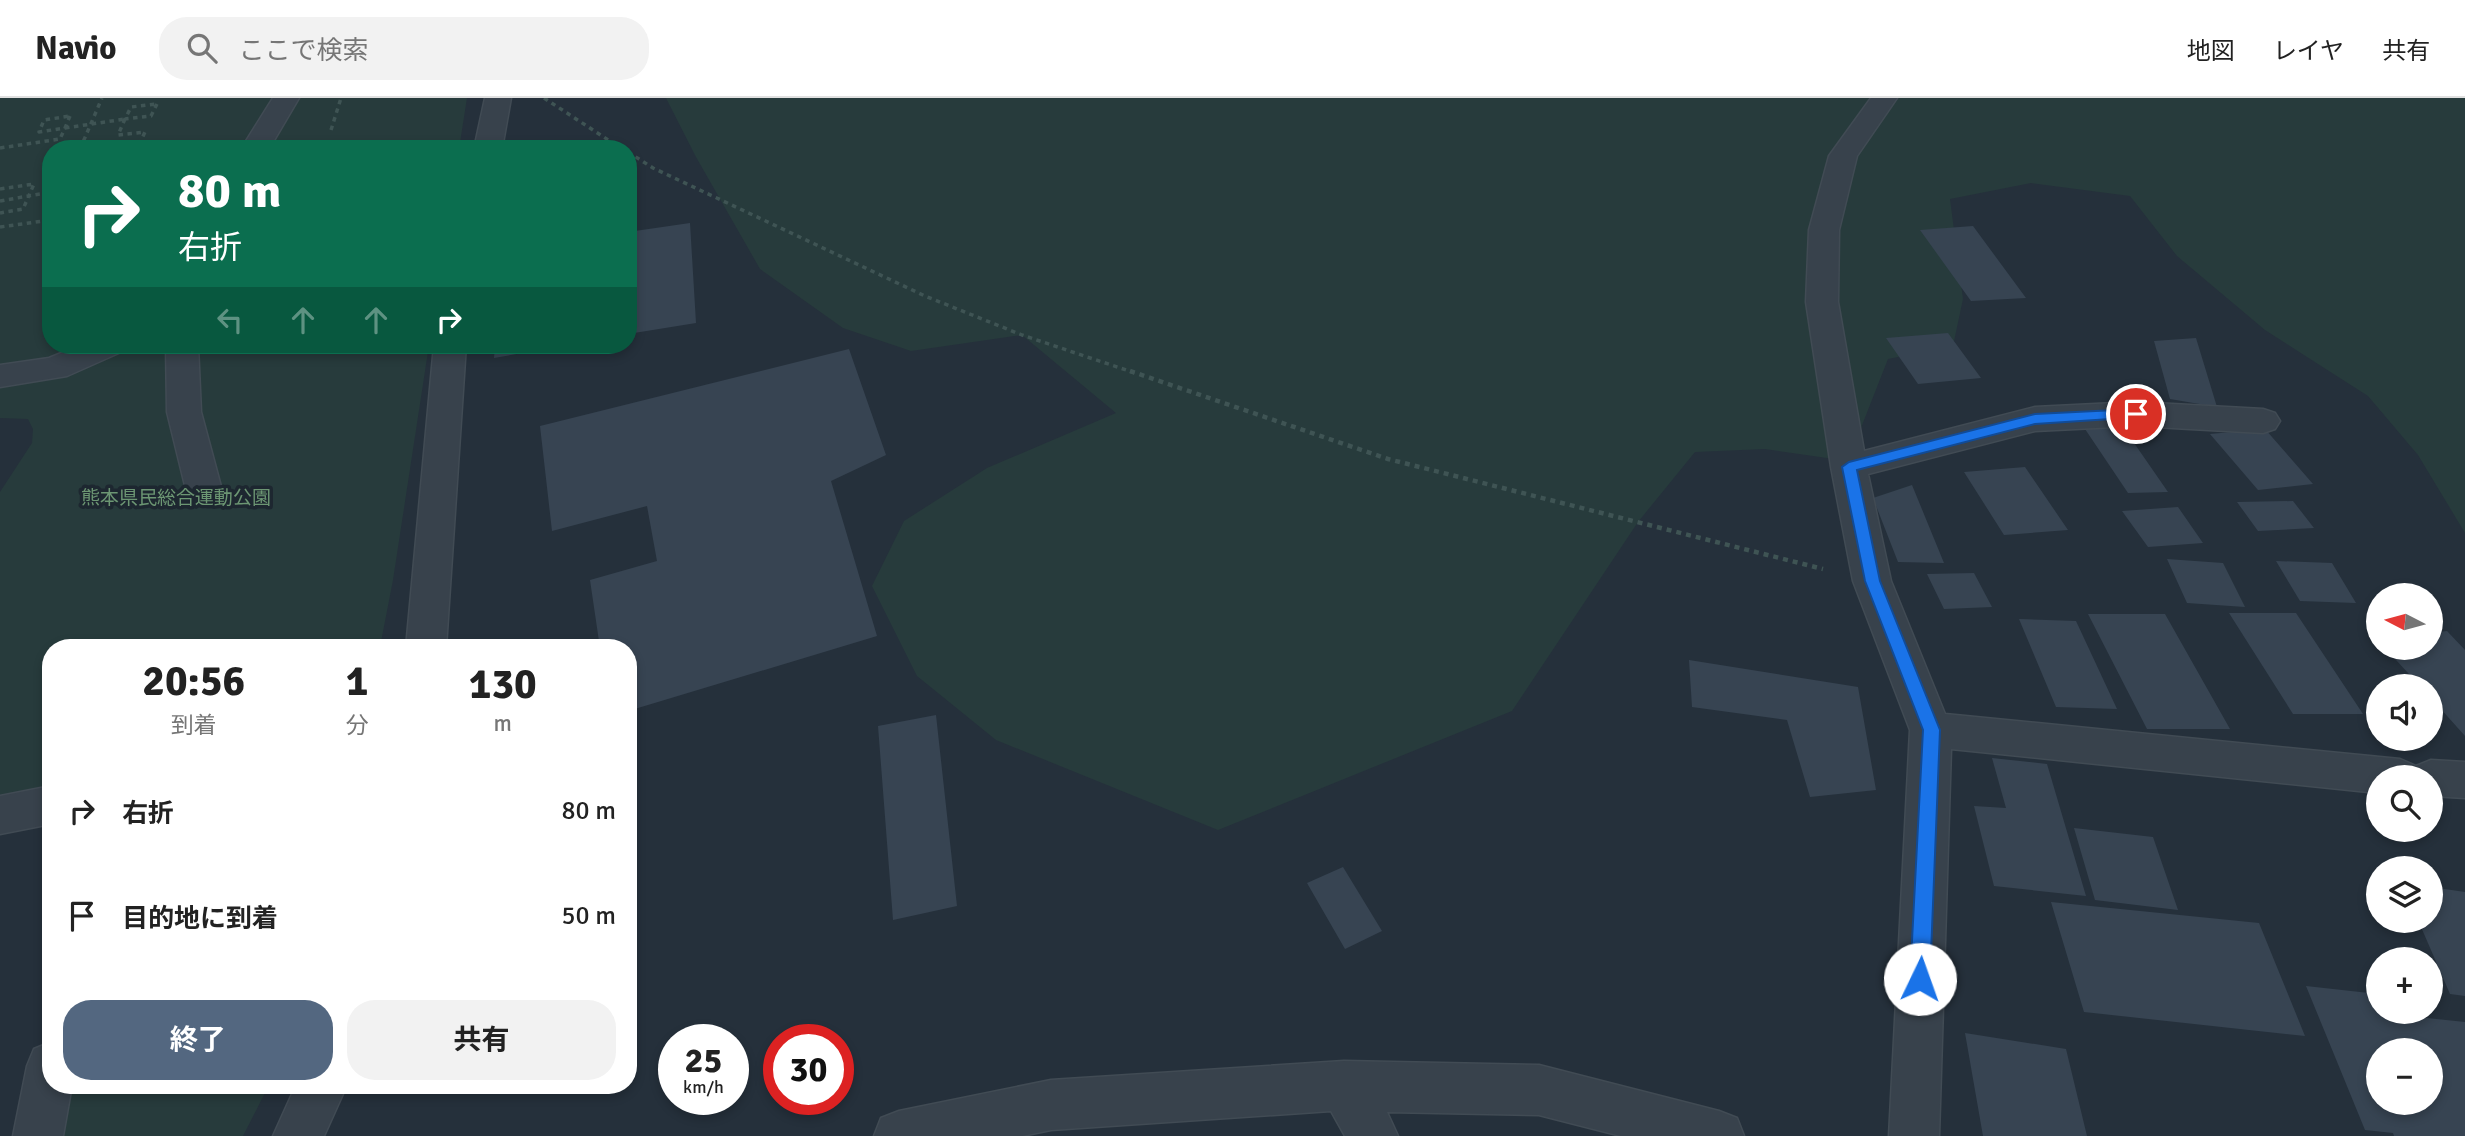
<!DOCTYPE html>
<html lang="ja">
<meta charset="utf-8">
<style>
:root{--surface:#fff;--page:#f2f2f2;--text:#222;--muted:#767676;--line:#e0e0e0;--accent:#536780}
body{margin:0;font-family:Signika,"Noto Sans JP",sans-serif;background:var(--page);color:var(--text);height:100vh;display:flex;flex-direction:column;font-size:26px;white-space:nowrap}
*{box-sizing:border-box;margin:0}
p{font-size:23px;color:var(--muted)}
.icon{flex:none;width:38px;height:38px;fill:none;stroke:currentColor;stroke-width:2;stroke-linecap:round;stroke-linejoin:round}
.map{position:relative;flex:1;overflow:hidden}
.side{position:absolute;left:42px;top:541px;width:595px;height:455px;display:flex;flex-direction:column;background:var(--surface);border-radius:28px;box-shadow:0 4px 10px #0003}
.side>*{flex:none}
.hud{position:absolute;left:42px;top:42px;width:595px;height:214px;border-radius:28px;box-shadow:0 4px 10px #0003;background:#0b6e4f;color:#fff;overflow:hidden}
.needle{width:46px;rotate:276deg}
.tools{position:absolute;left:2366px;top:485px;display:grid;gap:14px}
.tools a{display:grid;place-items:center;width:77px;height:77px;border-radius:50%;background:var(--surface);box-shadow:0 4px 10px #0003;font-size:35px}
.speed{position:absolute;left:658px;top:926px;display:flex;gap:14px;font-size:35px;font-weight:700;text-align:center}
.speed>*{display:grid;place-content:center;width:91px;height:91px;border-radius:50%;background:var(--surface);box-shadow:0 4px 10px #0003;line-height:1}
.speed small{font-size:18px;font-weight:400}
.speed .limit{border:10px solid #d22;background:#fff;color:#111}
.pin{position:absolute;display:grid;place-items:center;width:60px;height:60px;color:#fff;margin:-30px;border:4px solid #fff;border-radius:50%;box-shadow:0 2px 7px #0007}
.me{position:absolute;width:77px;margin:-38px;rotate:3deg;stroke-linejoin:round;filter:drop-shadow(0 0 5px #0008)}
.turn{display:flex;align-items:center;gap:24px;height:147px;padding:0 21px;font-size:32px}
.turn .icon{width:91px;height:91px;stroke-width:2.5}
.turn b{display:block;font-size:49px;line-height:60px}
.lanes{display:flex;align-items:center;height:66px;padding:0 21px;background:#0003;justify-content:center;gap:35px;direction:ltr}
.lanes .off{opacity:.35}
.eta{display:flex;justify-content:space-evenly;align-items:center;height:119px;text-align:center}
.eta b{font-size:42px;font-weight:700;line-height:49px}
.primary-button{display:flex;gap:14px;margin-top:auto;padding:14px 21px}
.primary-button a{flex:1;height:80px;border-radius:28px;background:var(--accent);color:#fff;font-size:28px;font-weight:700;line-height:80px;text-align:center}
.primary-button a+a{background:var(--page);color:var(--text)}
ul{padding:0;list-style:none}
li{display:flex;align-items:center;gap:21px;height:105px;padding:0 21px}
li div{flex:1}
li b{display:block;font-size:26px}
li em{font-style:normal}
header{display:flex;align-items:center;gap:42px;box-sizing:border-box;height:98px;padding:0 35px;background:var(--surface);border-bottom:2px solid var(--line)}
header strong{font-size:33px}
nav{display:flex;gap:38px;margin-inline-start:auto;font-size:24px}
.search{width:490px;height:63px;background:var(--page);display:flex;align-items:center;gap:18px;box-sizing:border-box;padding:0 24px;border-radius:28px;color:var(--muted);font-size:26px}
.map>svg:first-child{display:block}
.green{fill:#273b3c}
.building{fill:#374452;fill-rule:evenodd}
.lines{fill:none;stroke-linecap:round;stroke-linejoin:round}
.minor-casing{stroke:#414b54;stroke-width:3}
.path-far1{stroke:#3f5454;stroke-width:3.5;stroke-dasharray:4.5 4.5;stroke-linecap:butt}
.path{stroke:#3f5454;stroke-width:4.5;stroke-dasharray:5 5;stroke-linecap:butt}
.minor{fill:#38424c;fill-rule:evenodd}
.route{fill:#1a73e8;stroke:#114b97;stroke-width:2}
.labels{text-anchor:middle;stroke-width:7;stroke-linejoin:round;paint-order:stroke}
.park-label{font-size:19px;fill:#6c9673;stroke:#1d2730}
</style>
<header>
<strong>Navio</strong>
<div class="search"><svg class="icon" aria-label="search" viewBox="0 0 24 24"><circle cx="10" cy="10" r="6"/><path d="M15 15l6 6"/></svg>ここで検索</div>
<nav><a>地図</a><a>レイヤ</a><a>共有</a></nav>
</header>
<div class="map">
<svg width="2465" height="1038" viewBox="0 0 2465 1038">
<rect width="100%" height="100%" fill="#25303b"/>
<path class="green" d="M 0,0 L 467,0 L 459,51 L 51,51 L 51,247 L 429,247 L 393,482 L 380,549 L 51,550 L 51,691 L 0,704 L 0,394 L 32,345 L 33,331 L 28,321 L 0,320 Z
M 666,0 L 2465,0 L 2465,435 L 2418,357 L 2368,298 L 2265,232 L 2177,158 L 2130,98 L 2031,85 L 1950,101 L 1963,201 L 1953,248 L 1888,261 L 1848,363 L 1765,351 L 1695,354 L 1638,424 L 1512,613 L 1218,732 L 996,642 L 917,578 L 872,488 L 904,423 L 987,370 L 1116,315 L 1022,237 L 911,253 L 843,230 L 760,171 L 696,59 Z
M 67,987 L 269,987 L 243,1038 L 58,1038 Z"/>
<path class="building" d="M 690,125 L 696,225 L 628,236 L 628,134 Z
M 1973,128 L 2026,200 L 1971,203 L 1920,132 Z
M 1948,235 L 1981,280 L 1918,286 L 1886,240 Z
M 2196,240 L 2217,309 L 2170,301 L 2154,243 Z
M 495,247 L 560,247 L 561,248 L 494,260 Z
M 849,251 L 886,357 L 831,383 L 877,538 L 628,613 L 628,550 L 600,550 L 590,482 L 657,463 L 647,408 L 552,433 L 540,328 Z
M 2123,329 L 2168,394 L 2128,395 L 2085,331 Z
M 2265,331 L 2313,386 L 2258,392 L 2210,336 Z
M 2025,369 L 2068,432 L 2004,437 L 1964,374 Z
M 1912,387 L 1944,465 L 1898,464 L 1873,400 Z
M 2293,403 L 2314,430 L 2258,433 L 2237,404 Z
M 2178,409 L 2203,445 L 2148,449 L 2122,413 Z
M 2167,461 L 2223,465 L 2245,509 L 2187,505 Z
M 2276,463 L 2332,465 L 2356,505 L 2300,503 Z
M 1974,475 L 1992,509 L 1944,511 L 1927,476 Z
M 2229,515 L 2296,515 L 2363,616 L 2293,616 Z
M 2088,516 L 2165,516 L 2230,631 L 2147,631 Z
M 2019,521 L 2076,523 L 2117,611 L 2056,609 Z
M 2447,533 L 2465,552 L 2465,638 L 2431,600 L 2431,588 L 2420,588 L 2385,550 L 2431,550 L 2431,535 Z
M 1689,562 L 1858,589 L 1876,692 L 1810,699 L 1787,622 L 1692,609 Z
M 936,617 L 957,808 L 893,822 L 878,628 Z
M 1992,660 L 2047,666 L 2086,798 L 1994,788 L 1974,708 L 2006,710 Z
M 2074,730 L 2153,739 L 2178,812 L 2095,802 Z
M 1343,769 L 1382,833 L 1345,851 L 1307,785 Z
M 2431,789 L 2465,794 L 2465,898 L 2450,896 L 2418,822 L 2431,822 Z
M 2051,804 L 2259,825 L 2305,938 L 2084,914 Z
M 2306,888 L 2378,896 L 2378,914 L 2405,914 L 2408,918 L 2465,924 L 2465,1038 L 2394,1038 L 2393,1035 L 2365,1032 ZM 2378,952 L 2431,952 L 2431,1004 L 2378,1004 Z
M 1965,935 L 2066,951 L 2087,1038 L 1983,1038 Z"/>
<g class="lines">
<g class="minor-casing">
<path id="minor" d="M 273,0 L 299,0 L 269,51 L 241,51 Z
M 485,0 L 511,0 L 502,51 L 474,51 Z
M 1871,0 L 1897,0 L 1857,58 L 1839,132 L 1838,204 L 1864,353 L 2035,309 L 2136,304 L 2263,311 L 2275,315 L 2280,323 L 2275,331 L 2263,335 L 2136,328 L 2035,333 L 1868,376 L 1891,483 L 1945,616 L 2400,661 L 2416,668 L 2431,662 L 2465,664 L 2465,700 L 2431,698 L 2431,679 L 2378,679 L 2378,695 L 1951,651 L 1939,1038 L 1889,1038 L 1910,632 L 1853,483 L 1831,369 L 1806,204 L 1809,132 L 1829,58 Z
M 81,247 L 126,247 L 121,254 L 67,278 L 0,289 L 0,267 L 49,260 Z
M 166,247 L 198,247 L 201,314 L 223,396 L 218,405 L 205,409 L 192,405 L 187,396 L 167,314 Z
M 434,247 L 466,247 L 446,550 L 406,550 Z
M 51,688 L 51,726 L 0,736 L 0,698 Z
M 51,944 L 51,987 L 72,987 L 63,1038 L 13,1038 L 27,968 L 34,951 Z
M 1344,963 L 1539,967 L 1719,1013 L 1737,1020 L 1744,1038 L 1621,1038 L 1539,1017 L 1387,1014 L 1398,1038 L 1345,1038 L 1331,1013 L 1051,1032 L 1022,1038 L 874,1038 L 881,1020 L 899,1013 L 1051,982 Z
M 296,987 L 347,987 L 324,1038 L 273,1038 Z"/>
</g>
<path class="path-far1" d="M 544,0 L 622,51
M 157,6 L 151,18 L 125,21 L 131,9 Z
M 70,18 L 65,30 L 39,34 L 44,22 Z
M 125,21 L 118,37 L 145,34 L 137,51
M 65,30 L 125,21
M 331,32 L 341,0
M 0,50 L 60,41 L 65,30
M 80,51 L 102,0
M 628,54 L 653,70 L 925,198 L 1022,237 L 1135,275
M 0,91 L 34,86 L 23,111 L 0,115
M 0,103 L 51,94
M 0,129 L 51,122"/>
<path class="path" d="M 1130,273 L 1388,361 L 1823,471"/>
<use href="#minor" class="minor"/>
</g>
<path class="route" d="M 2136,311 L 2143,316 L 2141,319 L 2035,326 L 1857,372 L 1880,483 L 1940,632 L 1930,881 L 1927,887 L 1920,890 L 1913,887 L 1910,881 L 1923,632 L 1865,483 L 1842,369 L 1849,364 L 2035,316 Z"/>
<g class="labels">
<g class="park-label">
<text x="176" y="406">熊本県民総合運動公園</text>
</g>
</g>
</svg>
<div class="tools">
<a><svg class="needle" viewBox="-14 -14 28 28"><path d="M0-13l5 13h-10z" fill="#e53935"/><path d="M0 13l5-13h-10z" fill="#767676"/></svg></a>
<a><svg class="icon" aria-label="sound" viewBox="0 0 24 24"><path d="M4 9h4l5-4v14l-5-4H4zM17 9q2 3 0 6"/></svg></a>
<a><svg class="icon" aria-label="search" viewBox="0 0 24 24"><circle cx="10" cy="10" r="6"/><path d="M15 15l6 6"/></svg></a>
<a><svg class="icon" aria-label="layers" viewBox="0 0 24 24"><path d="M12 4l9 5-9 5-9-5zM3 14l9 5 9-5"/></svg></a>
<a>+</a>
<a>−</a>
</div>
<div class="speed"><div>25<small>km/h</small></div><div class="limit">30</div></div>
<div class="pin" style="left:2136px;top:316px;background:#d93025"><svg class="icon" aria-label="arrive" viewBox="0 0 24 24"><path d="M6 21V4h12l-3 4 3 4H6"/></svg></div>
<svg class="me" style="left:1920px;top:881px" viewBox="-20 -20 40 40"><circle r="19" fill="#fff"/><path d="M0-13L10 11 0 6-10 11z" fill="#1a73e8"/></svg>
<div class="hud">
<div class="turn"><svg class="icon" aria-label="right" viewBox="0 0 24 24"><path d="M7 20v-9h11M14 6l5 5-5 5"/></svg><div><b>80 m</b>右折</div></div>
<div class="lanes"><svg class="icon off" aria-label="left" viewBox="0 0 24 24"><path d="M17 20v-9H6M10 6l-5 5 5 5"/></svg><svg class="icon off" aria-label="ahead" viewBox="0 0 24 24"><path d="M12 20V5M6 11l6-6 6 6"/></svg><svg class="icon off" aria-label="ahead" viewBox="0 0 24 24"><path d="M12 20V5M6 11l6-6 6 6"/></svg><svg class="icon" aria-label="right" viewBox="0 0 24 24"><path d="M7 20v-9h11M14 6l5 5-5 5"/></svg></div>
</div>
<section class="side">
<div class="eta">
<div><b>20:56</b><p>到着</p></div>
<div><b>1</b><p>分</p></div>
<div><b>130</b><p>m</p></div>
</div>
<ul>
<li><svg class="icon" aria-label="right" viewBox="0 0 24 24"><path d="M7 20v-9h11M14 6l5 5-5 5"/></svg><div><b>右折</b></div><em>80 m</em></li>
<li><svg class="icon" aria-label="arrive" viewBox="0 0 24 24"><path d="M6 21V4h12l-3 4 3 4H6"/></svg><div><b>目的地に到着</b></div><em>50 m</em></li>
</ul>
<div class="primary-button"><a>終了</a><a>共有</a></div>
</section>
</div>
